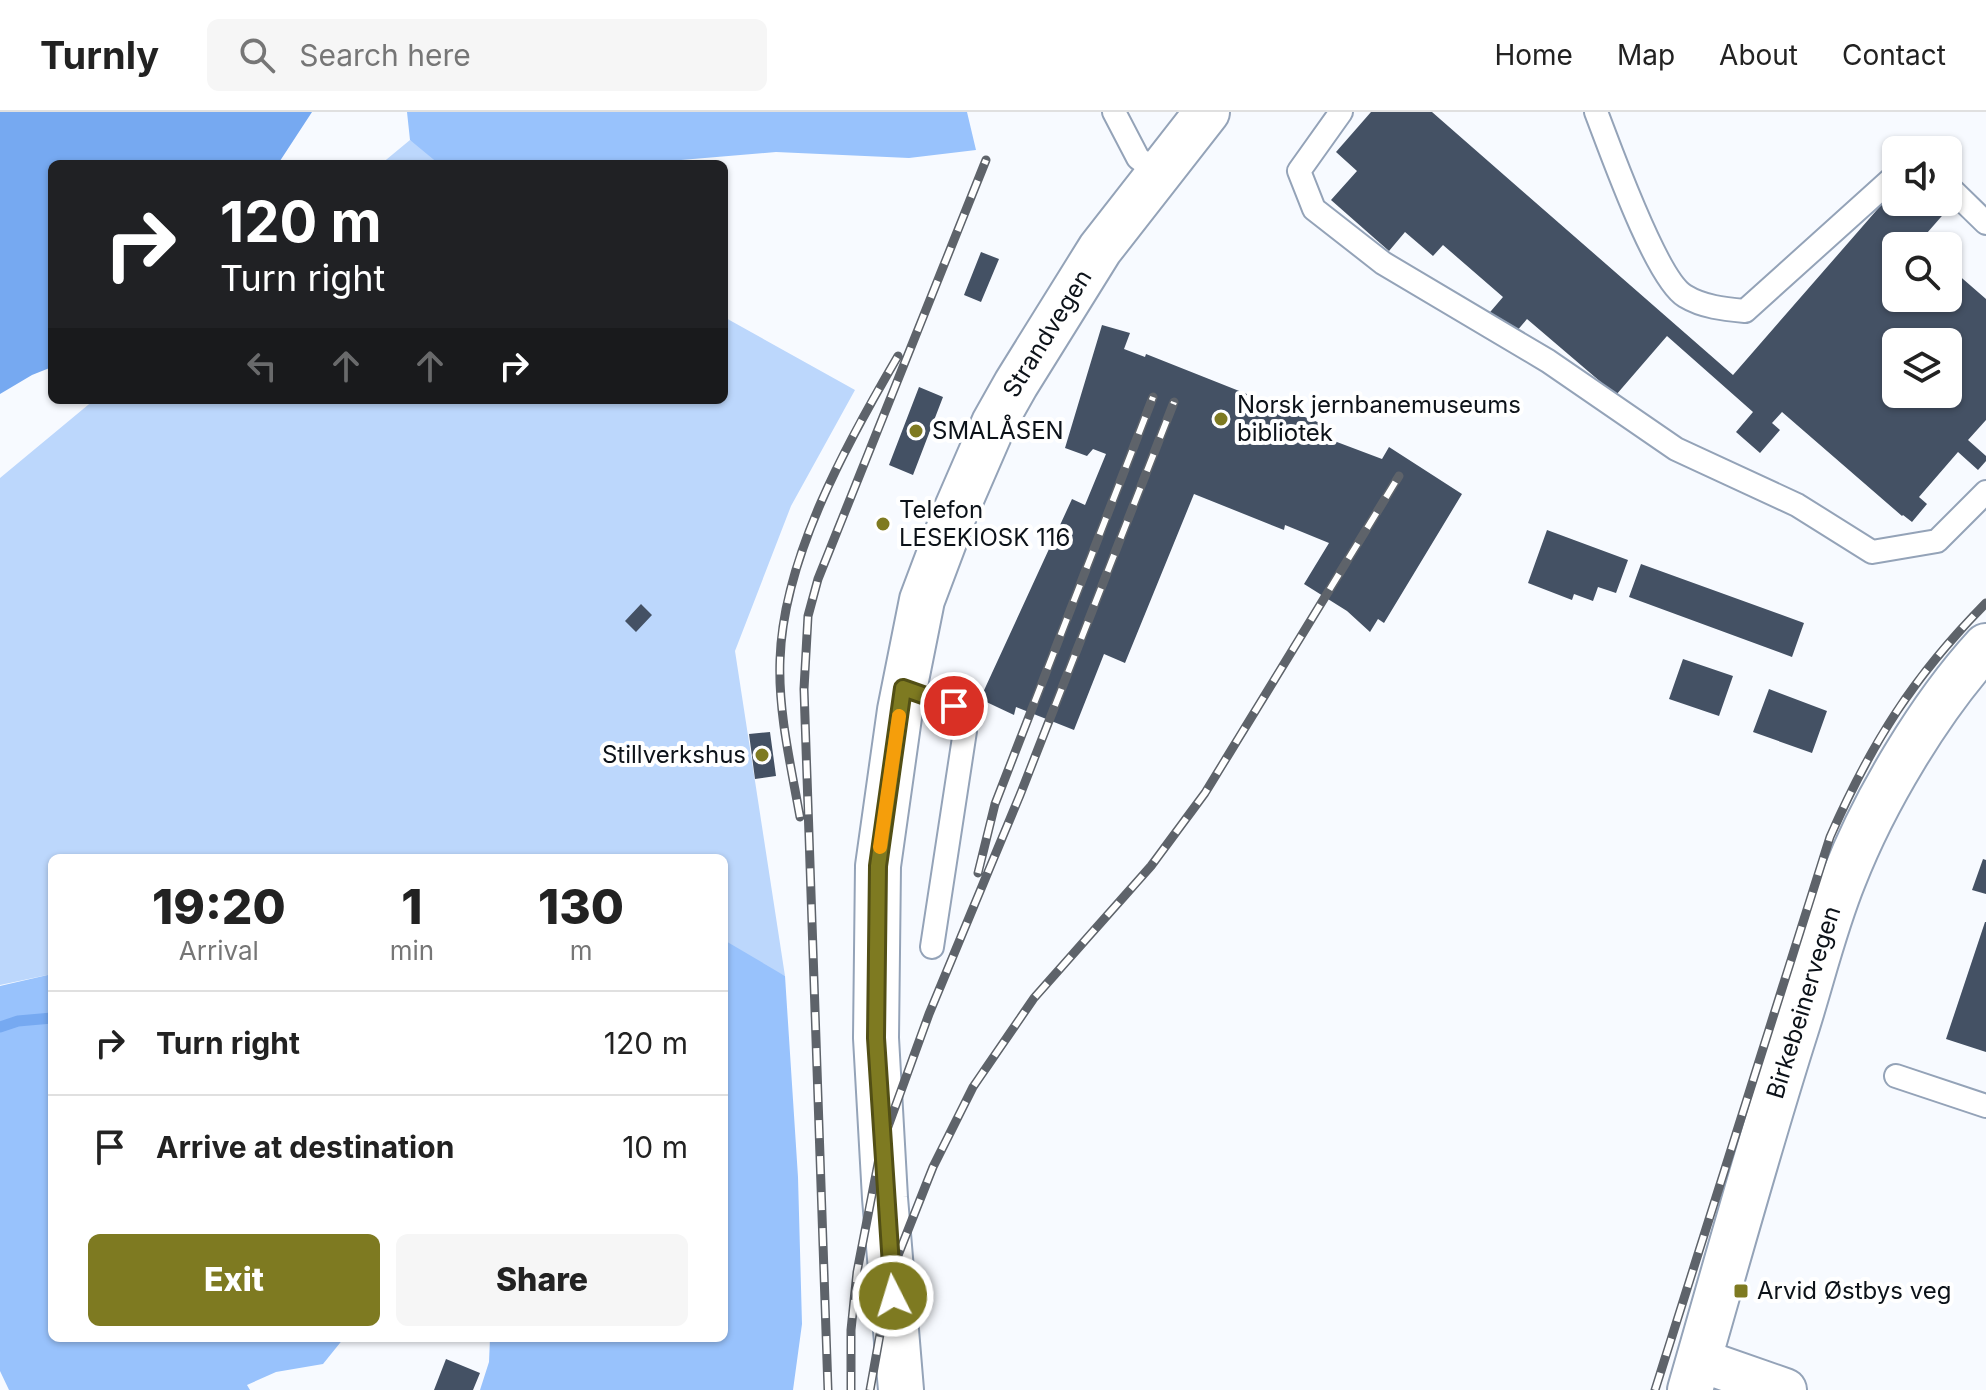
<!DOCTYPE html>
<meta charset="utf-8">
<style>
:root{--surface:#fff;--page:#f6f6f6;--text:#222;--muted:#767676;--line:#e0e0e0;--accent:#7e7a21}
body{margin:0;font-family:Inter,sans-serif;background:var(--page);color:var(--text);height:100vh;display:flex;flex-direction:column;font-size:30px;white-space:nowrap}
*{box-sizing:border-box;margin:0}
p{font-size:26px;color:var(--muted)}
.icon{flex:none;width:44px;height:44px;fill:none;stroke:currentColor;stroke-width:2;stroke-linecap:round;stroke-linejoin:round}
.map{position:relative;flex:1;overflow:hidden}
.sheet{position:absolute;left:48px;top:742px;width:680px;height:488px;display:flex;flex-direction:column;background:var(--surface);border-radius:12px;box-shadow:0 2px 6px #0004}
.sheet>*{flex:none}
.top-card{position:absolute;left:48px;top:48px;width:680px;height:244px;border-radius:12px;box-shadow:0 2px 6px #0004;background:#202124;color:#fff;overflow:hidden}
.tools{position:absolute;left:1882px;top:24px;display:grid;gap:16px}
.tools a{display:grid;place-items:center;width:80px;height:80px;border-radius:12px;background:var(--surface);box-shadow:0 2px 6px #0004;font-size:40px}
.pin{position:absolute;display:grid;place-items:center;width:68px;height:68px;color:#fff;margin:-34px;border:4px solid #fff;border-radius:50%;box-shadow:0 2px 8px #0007}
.me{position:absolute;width:88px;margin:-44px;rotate:355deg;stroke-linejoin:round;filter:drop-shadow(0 0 6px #0008)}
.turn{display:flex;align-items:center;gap:28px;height:168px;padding:0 40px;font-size:36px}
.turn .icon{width:104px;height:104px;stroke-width:2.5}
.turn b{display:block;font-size:56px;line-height:68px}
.lanes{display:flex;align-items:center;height:76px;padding:0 40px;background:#0003;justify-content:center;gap:40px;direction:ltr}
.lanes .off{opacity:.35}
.eta{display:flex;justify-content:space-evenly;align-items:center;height:136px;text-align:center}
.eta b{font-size:48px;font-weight:800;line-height:56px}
.cta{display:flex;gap:16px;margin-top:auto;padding:16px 40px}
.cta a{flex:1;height:92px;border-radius:12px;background:var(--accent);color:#fff;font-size:32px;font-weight:800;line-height:92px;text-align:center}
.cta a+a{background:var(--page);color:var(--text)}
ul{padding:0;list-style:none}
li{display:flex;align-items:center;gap:24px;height:104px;padding:0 40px;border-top:2px solid var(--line)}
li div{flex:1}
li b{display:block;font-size:30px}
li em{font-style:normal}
header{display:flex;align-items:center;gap:48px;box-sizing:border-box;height:112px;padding:0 40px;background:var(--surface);border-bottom:2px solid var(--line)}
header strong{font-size:38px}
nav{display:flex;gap:44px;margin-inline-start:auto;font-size:28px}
.search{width:560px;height:72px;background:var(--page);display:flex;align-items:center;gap:20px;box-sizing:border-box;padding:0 28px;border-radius:12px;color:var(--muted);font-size:30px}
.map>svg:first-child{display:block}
.green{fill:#bcd7fc}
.forest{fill:#98c2fc}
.water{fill:#76a9f1}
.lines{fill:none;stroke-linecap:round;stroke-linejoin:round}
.stream{stroke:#76a9f1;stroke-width:11}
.building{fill:#445164;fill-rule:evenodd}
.lane-casing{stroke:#94a3b8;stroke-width:26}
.street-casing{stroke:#94a3b8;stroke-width:46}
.secondary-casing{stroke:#94a3b8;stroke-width:48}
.lane{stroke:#fff;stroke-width:22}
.street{stroke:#fff;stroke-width:42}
.secondary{stroke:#fff;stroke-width:44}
.rail-casing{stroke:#5e636a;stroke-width:9}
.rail{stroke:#fff;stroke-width:6;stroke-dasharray:18;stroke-linecap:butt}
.route-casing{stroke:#524f15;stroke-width:20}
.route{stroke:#7e7a21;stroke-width:14}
.slow{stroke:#f59e0b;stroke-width:14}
.poi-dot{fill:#7e7a21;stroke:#fff;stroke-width:3}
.labels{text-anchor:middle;stroke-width:8;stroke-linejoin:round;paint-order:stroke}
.street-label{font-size:24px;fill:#0c1219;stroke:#fff}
.poi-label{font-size:24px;fill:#0c1219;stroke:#fff;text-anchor:start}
</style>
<header>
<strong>Turnly</strong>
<div class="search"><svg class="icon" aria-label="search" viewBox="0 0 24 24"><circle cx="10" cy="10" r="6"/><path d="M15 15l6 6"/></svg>Search here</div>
<nav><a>Home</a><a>Map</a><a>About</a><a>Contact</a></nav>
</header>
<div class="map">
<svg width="1986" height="1278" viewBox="0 0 1986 1278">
<rect width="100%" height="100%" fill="#f7faff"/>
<path class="green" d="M 410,28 L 452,52 L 381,52 Z
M 724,205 L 855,278 L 791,394 L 735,539 L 785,864 L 724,836 L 724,746 L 52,746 L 52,862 L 0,873 L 0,366 L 94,288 L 724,288 Z"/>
<path class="forest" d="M 407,0 L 967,0 L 976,38 L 909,46 L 776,40 L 681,48 L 678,52 L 439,52 L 410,28 Z
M 724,828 L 785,864 L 798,1065 L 802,1212 L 793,1278 L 480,1278 L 489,1250 L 490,1226 L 724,1226 Z
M 52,862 L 52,1226 L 344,1226 L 323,1252 L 276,1260 L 247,1273 L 250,1278 L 9,1278 L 0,1259 L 0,874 Z"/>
<path class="water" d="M 0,0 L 312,0 L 278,52 L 52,52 L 52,255 L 32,263 L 0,282 Z"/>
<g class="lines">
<path class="stream" d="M 0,915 L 18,909 L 52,906"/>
</g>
<path class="building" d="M 1371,0 L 1432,0 L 1733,263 L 1896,76 L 1896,90 L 1940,90 L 1948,97 L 1920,129 L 1925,134 L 1896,134 L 1896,186 L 1948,186 L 1948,154 L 1986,187 L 1986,308 L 1968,328 L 1986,344 L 1986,349 L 1978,358 L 1958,340 L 1919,385 L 1927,392 L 1912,410 L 1903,403 L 1902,404 L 1782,300 L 1772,311 L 1780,318 L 1760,341 L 1736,320 L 1753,300 L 1667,224 L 1616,283 L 1527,207 L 1510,227 L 1485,206 L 1503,185 L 1443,133 L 1433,144 L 1405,120 L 1389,139 L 1331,88 L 1357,59 L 1336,40 ZM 1896,230 L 1948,230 L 1948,282 L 1896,282 Z
M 981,140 L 999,147 L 981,190 L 964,183 Z
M 1102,213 L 1130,221 L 1124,237 L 1145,245 L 1146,242 L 1325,313 L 1321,324 L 1382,347 L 1389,335 L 1462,382 L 1384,511 L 1378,507 L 1370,520 L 1347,499 L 1304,472 L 1329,431 L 1285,413 L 1284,418 L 1194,382 L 1125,551 L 1104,542 L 1074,618 L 1016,595 L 1014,603 L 980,587 L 1072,387 L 1085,393 L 1106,342 L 1093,337 L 1087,344 L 1065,336 Z
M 919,275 L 943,285 L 913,363 L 889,353 Z
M 1547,418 L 1628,448 L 1616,481 L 1598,475 L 1593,489 L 1574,482 L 1572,488 L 1528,471 Z
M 1641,452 L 1804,511 L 1792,545 L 1629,485 Z
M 641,492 L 652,503 L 636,520 L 625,509 Z
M 1683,547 L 1733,564 L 1719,604 L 1669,587 Z
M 1769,577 L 1827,599 L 1812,641 L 1753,620 Z
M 770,620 L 776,664 L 755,667 L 749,622 Z
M 1983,747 L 1986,748 L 1986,782 L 1972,778 Z
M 1985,810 L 1986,810 L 1986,940 L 1946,927 Z
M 446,1247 L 480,1261 L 473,1278 L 434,1278 Z"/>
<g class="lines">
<g class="lane-casing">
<path id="lane" d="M 1114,0 L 1138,46 L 1158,61
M 1341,0 L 1299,59 L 1314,97 L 1383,151 L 1548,249 L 1676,337 L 1797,393 L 1872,440 L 1937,429 L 1986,380
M 1596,0 C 1610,36 1656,167 1685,184 C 1703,195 1724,197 1745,199 L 1896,63
M 1948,74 L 1986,111
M 903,576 L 954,594 L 965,619 L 932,835
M 1896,964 L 1986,994"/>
</g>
<g class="street-casing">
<path id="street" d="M 1699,1248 L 1785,1278"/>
</g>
<g class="secondary-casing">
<g id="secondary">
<path id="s1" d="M 901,1278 L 885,1086 L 876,926 L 878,754 L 900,598 L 922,488 L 954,403 L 994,311 L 1016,272 L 1100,137 L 1207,0"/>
<path id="s2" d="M 1690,1278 C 1725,1157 1758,1036 1796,917 C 1812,867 1824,815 1844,766 C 1874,689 1930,595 1986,534"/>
</g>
</g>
<use href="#lane" class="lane"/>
<use href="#street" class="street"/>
<use href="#secondary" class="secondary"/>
<g class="rail-casing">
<path id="rail" d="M 800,705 C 791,654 778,600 780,548 C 783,446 847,331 898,244
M 978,761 L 995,692 L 1153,285
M 828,1278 L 804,577 L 808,504 L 818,467 L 986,48
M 851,1278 L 851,1218 L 857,1160 L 882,1031 L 929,902 L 1020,683 L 1174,290
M 870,1278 L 891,1161 L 933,1055 L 973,975 L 1034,886 L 1151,754 L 1205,681 L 1399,364
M 1655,1278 L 1830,725 C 1872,630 1913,565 1986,491"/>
</g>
<use href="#rail" class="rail"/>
</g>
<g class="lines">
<g class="route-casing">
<path id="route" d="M 893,1184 L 876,926 L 878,754 L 903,576 L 954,594"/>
</g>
<use href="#route" class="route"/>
<path class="slow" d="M 880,735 L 899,604"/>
</g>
<g class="poi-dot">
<circle cx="1221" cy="307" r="8"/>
<circle cx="916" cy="319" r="8"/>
<circle cx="883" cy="412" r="8"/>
<circle cx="762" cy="643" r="8"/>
<rect x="1733" y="1171" width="16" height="16" rx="4"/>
</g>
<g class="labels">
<g class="street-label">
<text dy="8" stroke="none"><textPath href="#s1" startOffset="1090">Strandvegen</textPath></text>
<text dy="8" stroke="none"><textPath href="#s2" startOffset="404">Birkebeinervegen</textPath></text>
</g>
<g class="poi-label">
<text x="1237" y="301">Norsk jernbanemuseums<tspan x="1237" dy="28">bibliotek</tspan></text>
<text x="932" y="327">SMALÅSEN</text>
<text x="899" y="406">Telefon<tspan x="899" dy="28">LESEKIOSK 116</tspan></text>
<text x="746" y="651" text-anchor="end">Stillverkshus</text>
<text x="1757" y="1187">Arvid Østbys veg</text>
</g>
</g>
</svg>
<div class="tools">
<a><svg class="icon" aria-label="sound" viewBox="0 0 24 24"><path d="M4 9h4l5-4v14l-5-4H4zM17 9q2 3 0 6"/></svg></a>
<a><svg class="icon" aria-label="search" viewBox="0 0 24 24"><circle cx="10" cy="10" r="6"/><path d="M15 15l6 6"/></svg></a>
<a><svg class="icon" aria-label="layers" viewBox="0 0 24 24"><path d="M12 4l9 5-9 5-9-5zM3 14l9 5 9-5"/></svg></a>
</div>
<div class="pin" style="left:954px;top:594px;background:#d93025"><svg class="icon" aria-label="arrive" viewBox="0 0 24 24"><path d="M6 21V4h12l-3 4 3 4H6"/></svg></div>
<svg class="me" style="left:893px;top:1184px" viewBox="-20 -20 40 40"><circle r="17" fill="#7e7a21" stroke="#fff" stroke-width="3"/><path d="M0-11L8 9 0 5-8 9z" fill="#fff"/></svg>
<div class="top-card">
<div class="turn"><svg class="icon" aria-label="right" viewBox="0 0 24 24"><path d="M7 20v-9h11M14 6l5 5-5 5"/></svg><div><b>120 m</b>Turn right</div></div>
<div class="lanes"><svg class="icon off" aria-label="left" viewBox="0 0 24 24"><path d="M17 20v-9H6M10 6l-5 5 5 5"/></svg><svg class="icon off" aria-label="ahead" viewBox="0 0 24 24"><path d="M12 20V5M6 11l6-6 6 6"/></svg><svg class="icon off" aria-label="ahead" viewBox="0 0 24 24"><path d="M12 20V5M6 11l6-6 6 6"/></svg><svg class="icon" aria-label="right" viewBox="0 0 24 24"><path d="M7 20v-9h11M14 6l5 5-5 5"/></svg></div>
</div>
<section class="sheet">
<div class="eta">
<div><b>19:20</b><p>Arrival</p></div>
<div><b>1</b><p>min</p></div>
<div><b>130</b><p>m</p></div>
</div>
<ul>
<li><svg class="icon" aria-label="right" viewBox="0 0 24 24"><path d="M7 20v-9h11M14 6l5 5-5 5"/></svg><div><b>Turn right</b></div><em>120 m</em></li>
<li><svg class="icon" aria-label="arrive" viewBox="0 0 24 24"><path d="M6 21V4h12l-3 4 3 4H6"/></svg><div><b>Arrive at destination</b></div><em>10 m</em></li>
</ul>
<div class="cta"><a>Exit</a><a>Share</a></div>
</section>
</div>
